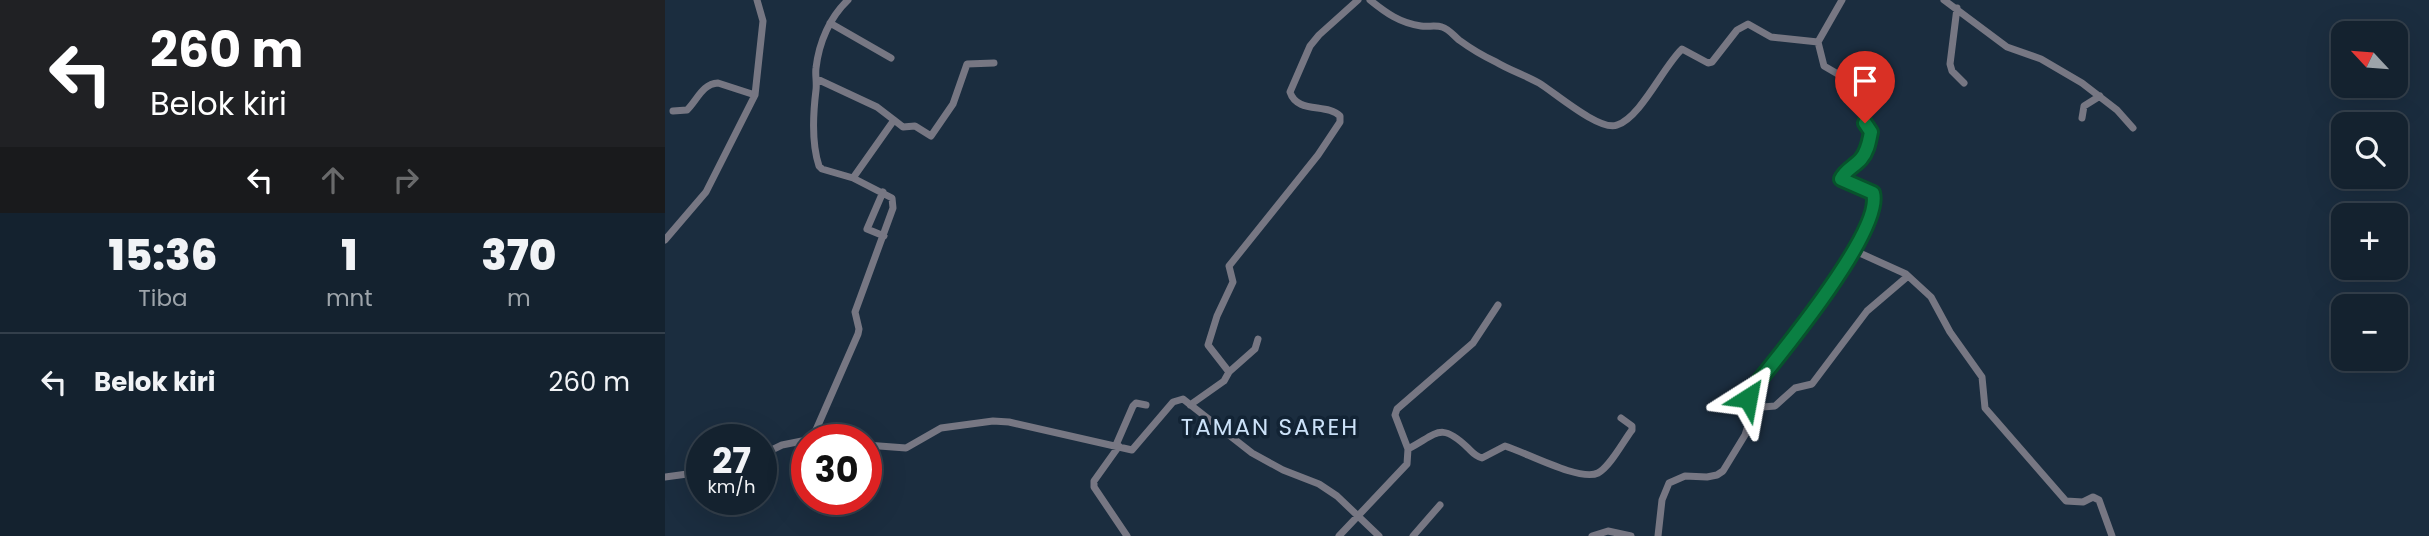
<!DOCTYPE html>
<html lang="id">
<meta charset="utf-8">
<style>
:root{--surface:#14222f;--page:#212f3b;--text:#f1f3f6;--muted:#9da4aa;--line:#333f4b}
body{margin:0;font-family:Poppins,sans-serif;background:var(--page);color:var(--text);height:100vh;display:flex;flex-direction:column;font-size:26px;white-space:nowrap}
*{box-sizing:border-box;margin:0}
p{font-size:23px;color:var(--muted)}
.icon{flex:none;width:38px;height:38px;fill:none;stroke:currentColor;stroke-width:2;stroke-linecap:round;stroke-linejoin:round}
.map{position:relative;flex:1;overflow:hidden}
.side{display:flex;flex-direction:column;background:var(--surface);width:665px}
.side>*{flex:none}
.guide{background:#202124;color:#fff;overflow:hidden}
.needle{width:46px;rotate:296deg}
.buttons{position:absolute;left:1666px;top:21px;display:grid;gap:14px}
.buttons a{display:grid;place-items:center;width:77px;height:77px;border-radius:14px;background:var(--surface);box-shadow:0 7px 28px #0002,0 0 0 2px var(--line);font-size:35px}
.speed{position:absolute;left:21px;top:424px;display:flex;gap:14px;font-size:35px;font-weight:700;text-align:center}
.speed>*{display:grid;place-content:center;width:91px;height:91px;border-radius:50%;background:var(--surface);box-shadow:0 7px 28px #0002,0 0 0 2px var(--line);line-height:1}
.speed small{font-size:18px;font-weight:400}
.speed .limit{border:10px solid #d22;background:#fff;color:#111}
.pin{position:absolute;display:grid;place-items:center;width:60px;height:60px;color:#fff;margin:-72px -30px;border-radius:50% 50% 50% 0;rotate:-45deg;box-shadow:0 0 7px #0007}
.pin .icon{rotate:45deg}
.me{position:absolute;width:77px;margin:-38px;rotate:34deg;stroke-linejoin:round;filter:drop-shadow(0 0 5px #0008)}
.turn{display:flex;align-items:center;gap:24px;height:147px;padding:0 35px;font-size:32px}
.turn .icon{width:91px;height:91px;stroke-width:2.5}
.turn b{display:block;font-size:49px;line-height:60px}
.lanes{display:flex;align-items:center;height:66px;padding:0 35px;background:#0003;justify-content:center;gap:35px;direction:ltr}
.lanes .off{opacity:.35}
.eta{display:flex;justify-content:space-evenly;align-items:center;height:119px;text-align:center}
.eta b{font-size:42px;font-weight:800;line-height:49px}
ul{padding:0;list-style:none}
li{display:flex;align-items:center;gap:21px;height:98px;padding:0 35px;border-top:2px solid var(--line)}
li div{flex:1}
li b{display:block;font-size:26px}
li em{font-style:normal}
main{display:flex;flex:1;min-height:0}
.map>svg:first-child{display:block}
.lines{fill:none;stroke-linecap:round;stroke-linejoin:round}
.street{stroke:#777783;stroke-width:7}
.route-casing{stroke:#07532c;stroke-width:18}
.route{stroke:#0b8043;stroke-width:12}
.labels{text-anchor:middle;stroke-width:7;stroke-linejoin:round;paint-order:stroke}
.quarter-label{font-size:23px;letter-spacing:2px;fill:#cce2f9;stroke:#122334}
</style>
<main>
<section class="side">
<div class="guide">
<div class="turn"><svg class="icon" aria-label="left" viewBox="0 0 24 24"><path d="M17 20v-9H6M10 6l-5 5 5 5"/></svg><div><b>260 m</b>Belok kiri</div></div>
<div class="lanes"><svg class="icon" aria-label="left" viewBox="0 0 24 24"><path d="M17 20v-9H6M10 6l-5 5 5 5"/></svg><svg class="icon off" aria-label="ahead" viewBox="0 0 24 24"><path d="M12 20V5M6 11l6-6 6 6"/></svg><svg class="icon off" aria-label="right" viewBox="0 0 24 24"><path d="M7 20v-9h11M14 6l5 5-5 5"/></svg></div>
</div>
<div class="eta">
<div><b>15:36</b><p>Tiba</p></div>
<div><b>1</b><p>mnt</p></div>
<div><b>370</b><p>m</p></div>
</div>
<ul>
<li><svg class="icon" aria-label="left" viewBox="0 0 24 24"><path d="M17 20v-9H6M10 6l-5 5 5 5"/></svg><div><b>Belok kiri</b></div><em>260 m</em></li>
</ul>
</section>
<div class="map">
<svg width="1764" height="536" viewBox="0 0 1764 536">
<rect width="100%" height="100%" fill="#1b2d3f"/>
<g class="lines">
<path class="street" d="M 183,0 C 165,17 154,42 151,68 C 150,75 152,82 151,90 C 148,114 146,142 154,166 L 157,169 L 188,178
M 705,0 C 721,13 735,23 756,26 C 763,27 771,25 777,27 C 784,29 789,36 794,40 C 805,48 818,56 831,62 C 844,70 860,75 874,83 C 889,92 935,132 952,125 C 976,117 998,67 1017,49 L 1043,63 L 1047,62 L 1072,30 L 1083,24 L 1106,37 L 1153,42 L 1177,0
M 1279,0 L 1342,47 L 1376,59 L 1417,83 L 1452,110 L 1468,128
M 1292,8 L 1285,64 L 1287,71 L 1299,83
M 165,23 L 226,58
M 1153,42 L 1159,66 L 1202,91 L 1200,123 L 1206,132 C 1198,165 1193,155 1176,177 L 1182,183 L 1206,192 C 1219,209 1195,233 1188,250 L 1241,274 L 1266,297 L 1285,332 L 1317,377 L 1320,408 L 1401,501 L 1418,502 L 1428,497 L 1434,500 L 1447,536
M 152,79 L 212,107 L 229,120
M 8,111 L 22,110 C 33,99 37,84 53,83 L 90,95
M 1417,118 L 1419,106 L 1435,96
M 218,192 L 202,229 L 219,236
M 0,240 L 41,192 L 90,95 L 98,21 L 92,0
M 564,372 L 590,349 L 593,339
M 525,405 L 559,381 L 564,372 L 543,345 L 552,316 L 568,282 L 564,266 L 653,155 L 675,122 L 675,116 C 662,103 632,114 625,92 L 645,46 L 654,35 L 693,0
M 1085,408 L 1110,406 L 1130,388 L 1147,384 L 1202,311 L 1243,276
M 147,439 L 193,334 L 194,329 L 190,312 L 228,208 L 227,198 L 188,178 L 229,120 L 238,127 L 250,126 L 266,136 L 288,104 L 302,64 L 329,63
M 201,445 L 241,448 L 276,428 L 328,421 L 344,422 L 467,450 L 508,402 L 518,399 L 587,453 L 618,470 L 654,484 L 672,496 L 714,536
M 451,445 L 468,406 L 471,403 L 481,405
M 454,446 L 429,481 L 429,487 L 462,536
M 743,449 L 730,415 L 732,409 L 808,343 L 833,305
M 96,455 L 117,445 L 142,440
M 0,477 L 37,472
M 674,536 L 742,464 L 743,449 C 772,434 775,421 803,448 C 808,453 810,456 817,458 L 840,446 C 860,452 915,482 933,473 C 945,467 959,440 967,430 L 967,426 L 956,418
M 748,536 L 775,505
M 927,536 L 943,531 L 966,536
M 993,536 L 997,500 L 1004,483 L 1020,476 L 1042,477 L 1052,475 L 1058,471 L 1080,435 L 1085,419 L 1084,392 L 1156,301 L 1177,271 L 1188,250"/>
</g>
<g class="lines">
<g class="route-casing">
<path id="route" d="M 1083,398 L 1084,393 C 1110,361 1219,230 1208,193 L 1176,179 C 1180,170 1190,166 1196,159 C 1203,151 1204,141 1206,132 L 1200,123"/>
</g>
<use href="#route" class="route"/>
</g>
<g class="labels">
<g class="quarter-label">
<text x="605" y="435">TAMAN SAREH</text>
</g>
</g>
</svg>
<div class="buttons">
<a><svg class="needle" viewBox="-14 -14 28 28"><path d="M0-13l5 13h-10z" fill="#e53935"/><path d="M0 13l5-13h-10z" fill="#9da4aa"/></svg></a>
<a><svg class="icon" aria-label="search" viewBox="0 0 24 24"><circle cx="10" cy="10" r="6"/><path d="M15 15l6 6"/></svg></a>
<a>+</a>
<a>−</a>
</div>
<div class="speed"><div>27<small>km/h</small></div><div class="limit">30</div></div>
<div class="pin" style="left:1200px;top:123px;background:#d93025"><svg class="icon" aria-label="arrive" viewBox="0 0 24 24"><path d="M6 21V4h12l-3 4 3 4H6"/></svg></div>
<svg class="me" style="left:1083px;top:398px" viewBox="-20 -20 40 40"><path d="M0-17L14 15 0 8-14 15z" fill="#0b8043" stroke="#fff" stroke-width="4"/></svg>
</div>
</main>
